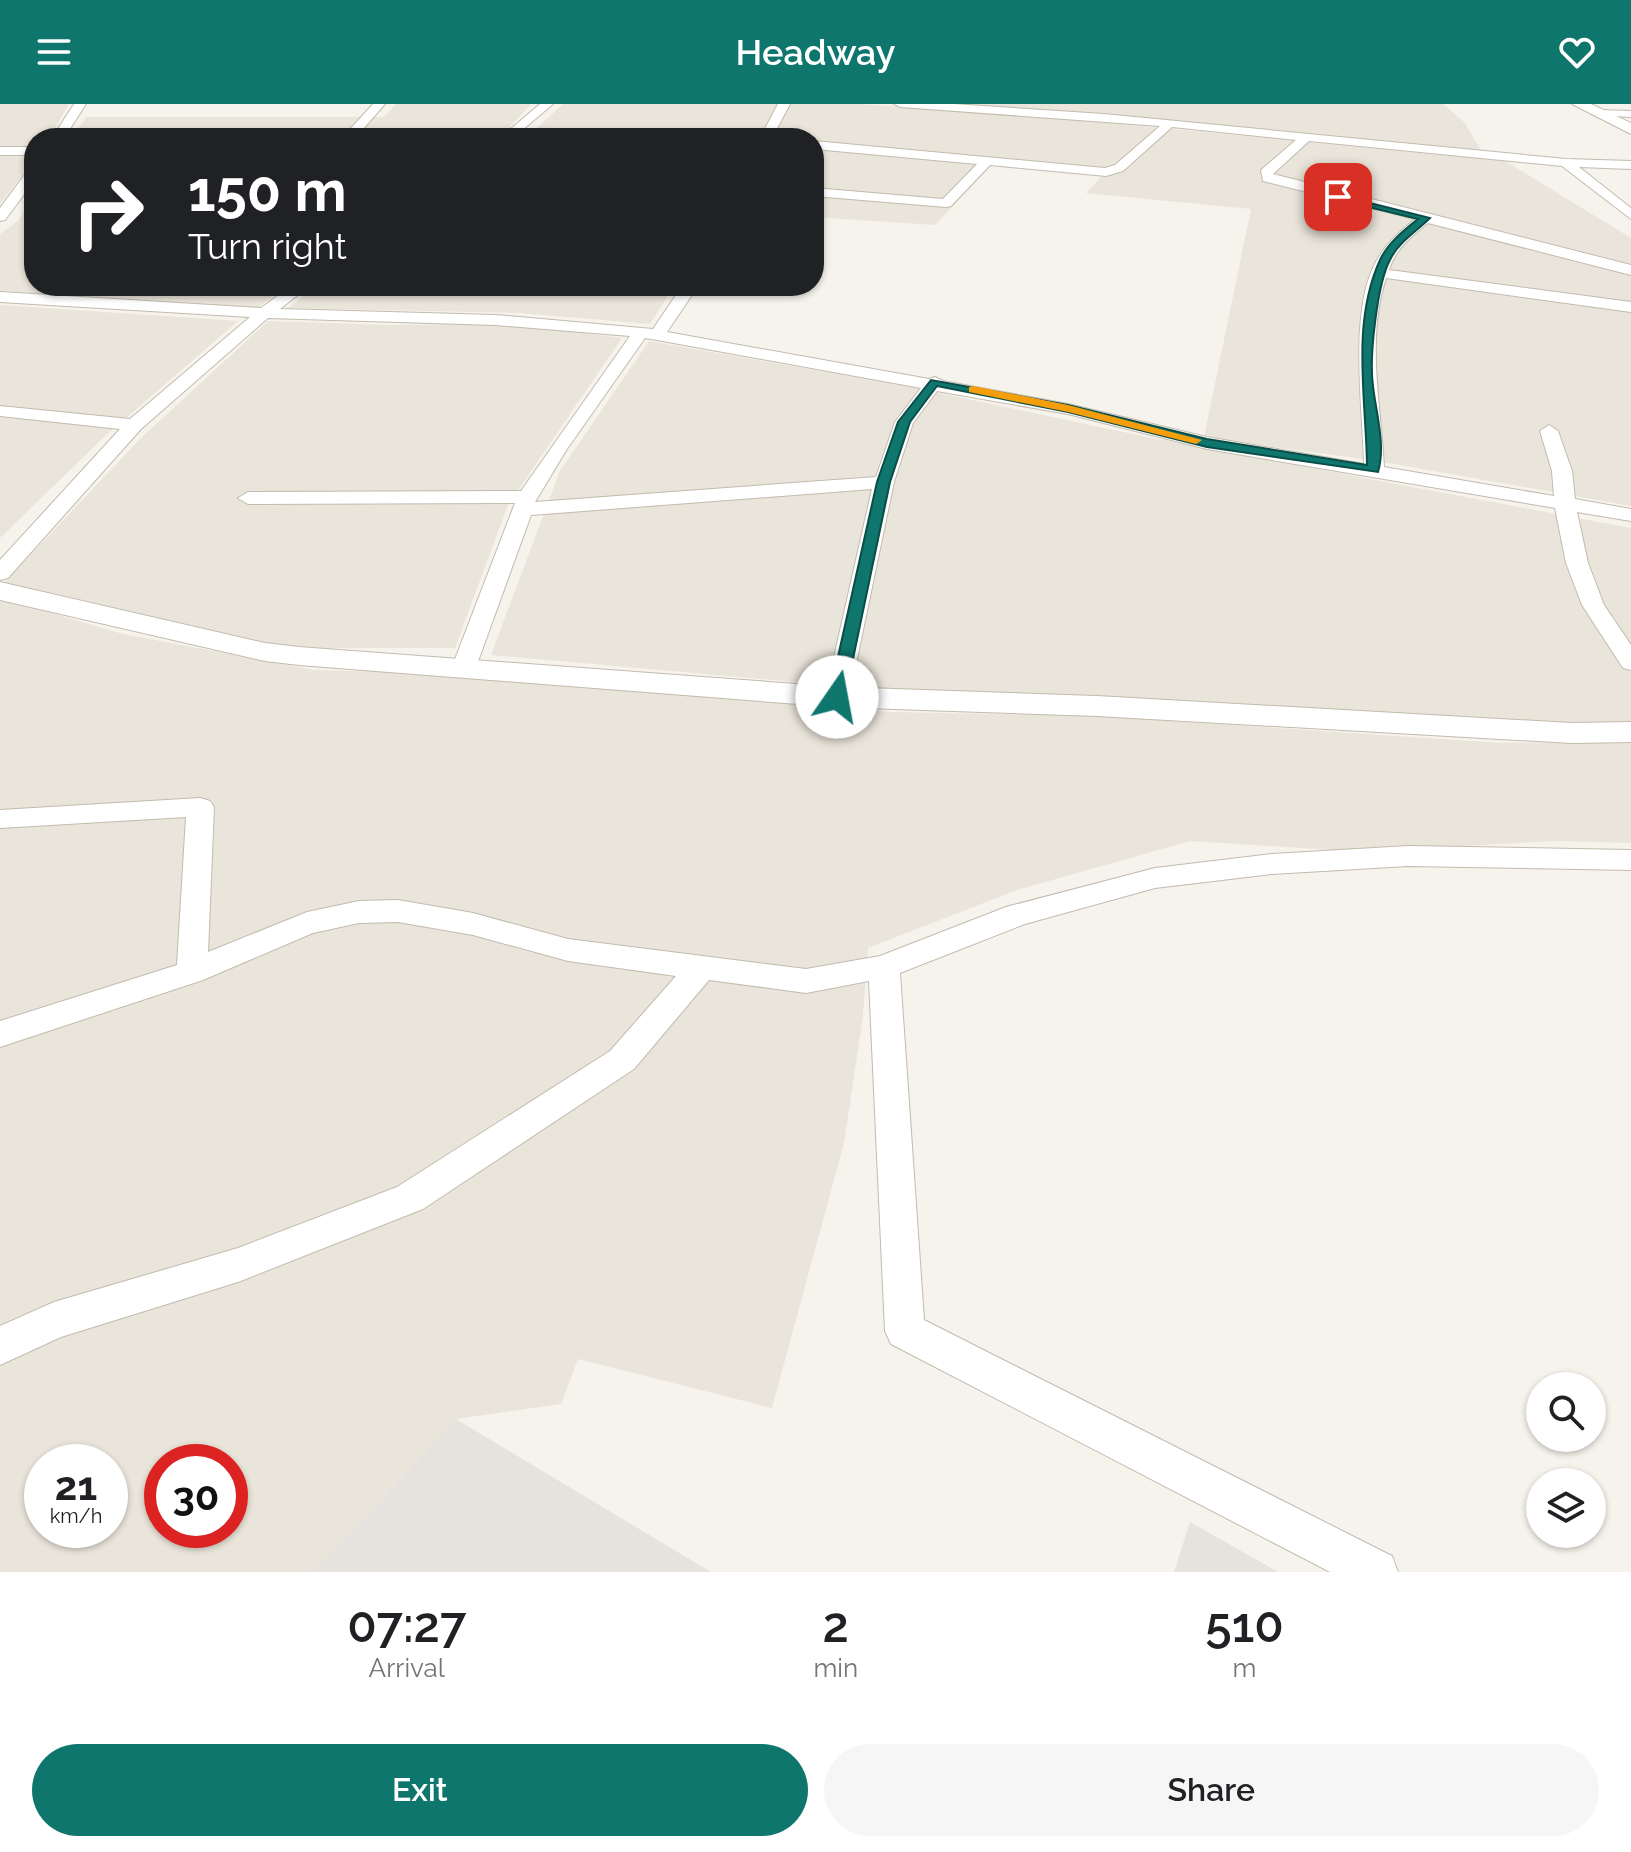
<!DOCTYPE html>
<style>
:root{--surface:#fff;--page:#f6f6f6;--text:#202124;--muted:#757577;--accent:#0f766e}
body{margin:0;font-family:Raleway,sans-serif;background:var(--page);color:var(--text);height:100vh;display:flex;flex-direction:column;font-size:30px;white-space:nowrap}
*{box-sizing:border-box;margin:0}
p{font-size:26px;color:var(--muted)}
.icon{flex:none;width:44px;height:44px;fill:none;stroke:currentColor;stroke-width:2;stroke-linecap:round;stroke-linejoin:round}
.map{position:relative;height:1468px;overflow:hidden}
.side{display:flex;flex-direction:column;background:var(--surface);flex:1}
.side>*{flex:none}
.hud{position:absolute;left:24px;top:24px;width:800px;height:168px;border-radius:32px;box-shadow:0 2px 6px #0004;background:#202124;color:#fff;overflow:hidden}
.fabs{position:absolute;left:1526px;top:1268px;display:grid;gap:16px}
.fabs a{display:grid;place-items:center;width:80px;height:80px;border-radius:50%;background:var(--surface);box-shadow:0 2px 6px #0004;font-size:40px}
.speed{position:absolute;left:24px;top:1340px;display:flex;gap:16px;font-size:40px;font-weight:700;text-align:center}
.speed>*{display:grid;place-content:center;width:104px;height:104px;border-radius:50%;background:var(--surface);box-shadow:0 2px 6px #0004;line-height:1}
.speed small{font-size:20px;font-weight:400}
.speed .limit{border:12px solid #d22;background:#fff;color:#111}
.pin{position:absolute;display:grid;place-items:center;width:68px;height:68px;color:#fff;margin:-34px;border-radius:16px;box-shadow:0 4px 12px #0006}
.me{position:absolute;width:88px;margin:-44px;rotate:12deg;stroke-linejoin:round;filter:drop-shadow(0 0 6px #0008)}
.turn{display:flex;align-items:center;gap:28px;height:168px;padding:0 32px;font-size:36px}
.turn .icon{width:104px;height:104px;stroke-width:2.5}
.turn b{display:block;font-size:56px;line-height:68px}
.eta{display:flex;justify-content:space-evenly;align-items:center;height:136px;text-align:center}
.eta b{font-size:48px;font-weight:600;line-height:56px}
.cta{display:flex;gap:16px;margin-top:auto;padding:16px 32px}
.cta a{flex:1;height:92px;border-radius:48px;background:var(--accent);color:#fff;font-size:32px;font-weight:600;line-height:92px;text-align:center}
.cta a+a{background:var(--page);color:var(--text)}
header{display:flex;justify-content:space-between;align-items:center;height:104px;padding:0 32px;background:var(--accent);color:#fff;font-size:36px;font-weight:600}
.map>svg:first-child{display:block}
.residential{fill:#eae5da;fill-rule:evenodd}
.industrial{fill:#e6e2dd}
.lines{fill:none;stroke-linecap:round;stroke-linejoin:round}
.minor-casing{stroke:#c2bbae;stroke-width:2}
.tertiary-casing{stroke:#c2bbae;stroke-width:2}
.minor{fill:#fff;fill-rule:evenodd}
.tertiary{fill:#fff;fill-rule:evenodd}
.route{fill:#0f766e;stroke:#0a4d48;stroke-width:2}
.slow{fill:#f59e0b}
</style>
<header><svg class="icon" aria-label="menu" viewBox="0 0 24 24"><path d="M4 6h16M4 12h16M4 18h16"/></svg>Headway<svg class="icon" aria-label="heart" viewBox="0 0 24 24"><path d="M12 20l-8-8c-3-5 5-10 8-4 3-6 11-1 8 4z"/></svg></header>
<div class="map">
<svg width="1631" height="1468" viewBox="0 0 1631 1468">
<rect width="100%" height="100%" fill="#f6f3ec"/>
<path class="residential" d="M 0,0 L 69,0 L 49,34 L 34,34 L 34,56 L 0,100 Z
M 396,0 L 531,0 L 500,34 L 72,34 L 86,13 L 384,13 Z
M 563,0 L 858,0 L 1016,10 L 1505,57 L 1631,134 L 1631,402 L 1377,357 L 1204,333 L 1251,105 L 1086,89 L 1104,70 L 993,60 L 935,121 L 814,113 L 814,34 L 526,34 Z
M 946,0 L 1443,0 L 1464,18 L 1481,46 L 1089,10 Z
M 34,91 L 34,182 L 286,182 L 257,204 L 0,187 L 0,130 L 18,117 Z
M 317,182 L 674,182 L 650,220 L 521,209 L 288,204 Z
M 0,201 L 238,217 L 102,335 L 0,434 Z
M 268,217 L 393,221 L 469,220 L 546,224 L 622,234 L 508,401 L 455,544 L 283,544 L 58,490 L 3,480 L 140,335 Z
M 649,237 L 911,283 L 1147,333 L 1631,424 L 1631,618 L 1556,621 L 851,583 L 491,551 L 560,367 Z
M 0,494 L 123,530 L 314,566 L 469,570 L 892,608 L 1101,612 L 1501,639 L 1631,638 L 1631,739 L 1554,737 L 1363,748 L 1190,737 L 1017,786 L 868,844 L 863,912 L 844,1039 L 772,1304 L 578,1255 L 561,1300 L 456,1315 L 313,1468 L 0,1468 ZM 42,1358 L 110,1358 L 110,1426 L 42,1426 ZM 162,1358 L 230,1358 L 230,1426 L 162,1426 Z"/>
<path class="industrial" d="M 456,1315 L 711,1468 L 313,1468 Z
M 1190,1418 L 1278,1468 L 1174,1468 Z"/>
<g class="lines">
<g class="minor-casing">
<path id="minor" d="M 74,0 L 86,0 L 64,34 L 52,34 Z
M 373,0 L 385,0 L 355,34 L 342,34 Z
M 540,0 L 553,0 L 513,34 L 500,34 Z
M 778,0 L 790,0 L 772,34 L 760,34 Z
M 894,0 L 953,0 L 1104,10 L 1566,55 L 1631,57 L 1631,65 L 1579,63 L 1631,104 L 1631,115 L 1562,62 L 1309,37 L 1273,70 L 1631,161 L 1631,171 L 1428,119 C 1412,132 1395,145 1389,166 L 1631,198 L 1631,208 L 1386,174 C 1366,234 1381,302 1384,363 L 1554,392 L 1552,367 L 1540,327 L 1549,321 L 1558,327 L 1572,367 L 1575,395 L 1631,405 L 1631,417 L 1577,408 L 1588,459 L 1604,501 L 1631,541 L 1631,566 L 1623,564 L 1582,501 L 1566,459 L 1555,404 L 1207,345 L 1068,310 L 937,287 L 913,319 L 894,378 L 849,593 L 846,598 L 828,598 L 825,593 L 872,385 L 531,411 L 476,563 L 473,568 L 455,568 L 452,563 L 515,399 L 248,400 L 238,394 L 248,388 L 521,387 L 630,232 L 496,221 L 268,214 L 141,325 L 8,474 L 0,476 L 0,456 L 120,325 L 0,312 L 0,302 L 130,315 L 250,213 L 0,198 L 0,188 L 261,204 L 291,182 L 309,182 L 280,205 L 496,211 L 653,225 L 682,182 L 698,182 L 667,228 L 929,275 L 935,273 L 943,277 L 1068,300 L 1207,333 L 1364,360 C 1363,304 1347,199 1380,151 C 1389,137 1402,126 1415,115 L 1263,77 L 1261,66 L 1296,36 L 1172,23 L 1123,67 L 1106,72 L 990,61 L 951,102 L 946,103 L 814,92 L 814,84 L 943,95 L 977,60 L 814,45 L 814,37 L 1105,64 L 1115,61 L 1160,22 L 900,3 ZM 645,234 L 657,236 L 921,284 L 895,318 L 876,373 L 535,398 L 567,345 Z
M 1600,6 L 1631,7 L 1631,13 L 1596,11 L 1594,9 Z
M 0,43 L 34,43 L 34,51 L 0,51 Z
M 34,64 L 34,77 L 5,116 L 0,117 L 0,104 L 29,65 Z
M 200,694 L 210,697 L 214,703 L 208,848 L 307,808 L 359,797 L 398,796 L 473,809 L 568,835 L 806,865 L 880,852 L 1006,803 L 1155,764 L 1272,750 L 1408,742 L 1631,746 L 1631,766 L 1408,762 L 1272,770 L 1155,784 L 1025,820 L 900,869 L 924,1216 L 1392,1452 L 1398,1468 L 1330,1468 L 891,1240 L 885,1227 L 869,877 L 806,889 L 709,876 L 634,965 L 423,1105 L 238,1178 L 61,1233 L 0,1261 L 0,1222 L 54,1198 L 238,1144 L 397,1083 L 610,947 L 676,872 L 568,857 L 473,831 L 398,818 L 359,819 L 313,829 L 203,876 L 0,943 L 0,917 L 177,861 L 186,713 L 0,724 L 0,706 Z"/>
</g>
<g class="tertiary-casing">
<path id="tertiary" d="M 1572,0 L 1591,0 L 1631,19 L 1631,30 Z
M 0,478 L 265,539 L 299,543 L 837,583 L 1097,592 L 1572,619 L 1631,618 L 1631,638 L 1572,639 L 1097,612 L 837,603 L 299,561 L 265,557 L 0,496 Z"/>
</g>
<use href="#minor" class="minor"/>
<use href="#tertiary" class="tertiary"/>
</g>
<path class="route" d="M 1338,91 L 1430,114 C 1417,127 1400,137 1391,154 C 1377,178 1369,254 1373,282 C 1376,309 1386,342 1378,368 L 1207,343 L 1068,308 L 937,282 L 910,318 L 890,378 L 845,593 L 842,596 L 831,596 L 829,593 L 877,378 L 898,318 L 931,276 L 1068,301 L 1207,335 L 1367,361 C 1366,294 1351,219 1380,156 C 1387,140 1404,126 1418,115 L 1335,95 Z"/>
<path class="slow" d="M 973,282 L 1068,301 L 1202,336 L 1196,340 L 1068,308 L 969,288 L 969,283 Z"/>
</svg>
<div class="fabs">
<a><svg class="icon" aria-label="search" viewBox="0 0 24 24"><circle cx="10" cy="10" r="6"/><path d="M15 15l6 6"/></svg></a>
<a><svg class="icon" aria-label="layers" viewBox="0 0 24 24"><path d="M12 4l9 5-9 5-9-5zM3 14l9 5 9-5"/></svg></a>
</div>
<div class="speed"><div>21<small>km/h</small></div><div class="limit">30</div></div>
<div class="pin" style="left:1338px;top:93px;background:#d93025"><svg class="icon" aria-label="arrive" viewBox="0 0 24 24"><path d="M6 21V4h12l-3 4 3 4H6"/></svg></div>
<svg class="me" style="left:837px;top:593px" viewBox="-20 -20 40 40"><circle r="19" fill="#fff"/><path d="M0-13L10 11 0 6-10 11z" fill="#0f766e"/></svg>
<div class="hud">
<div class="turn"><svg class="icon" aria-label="right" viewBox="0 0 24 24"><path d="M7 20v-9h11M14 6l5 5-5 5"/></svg><div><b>150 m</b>Turn right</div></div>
</div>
</div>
<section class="side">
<div class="eta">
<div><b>07:27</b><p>Arrival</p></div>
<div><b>2</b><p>min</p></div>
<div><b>510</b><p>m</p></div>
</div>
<div class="cta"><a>Exit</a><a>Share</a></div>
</section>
